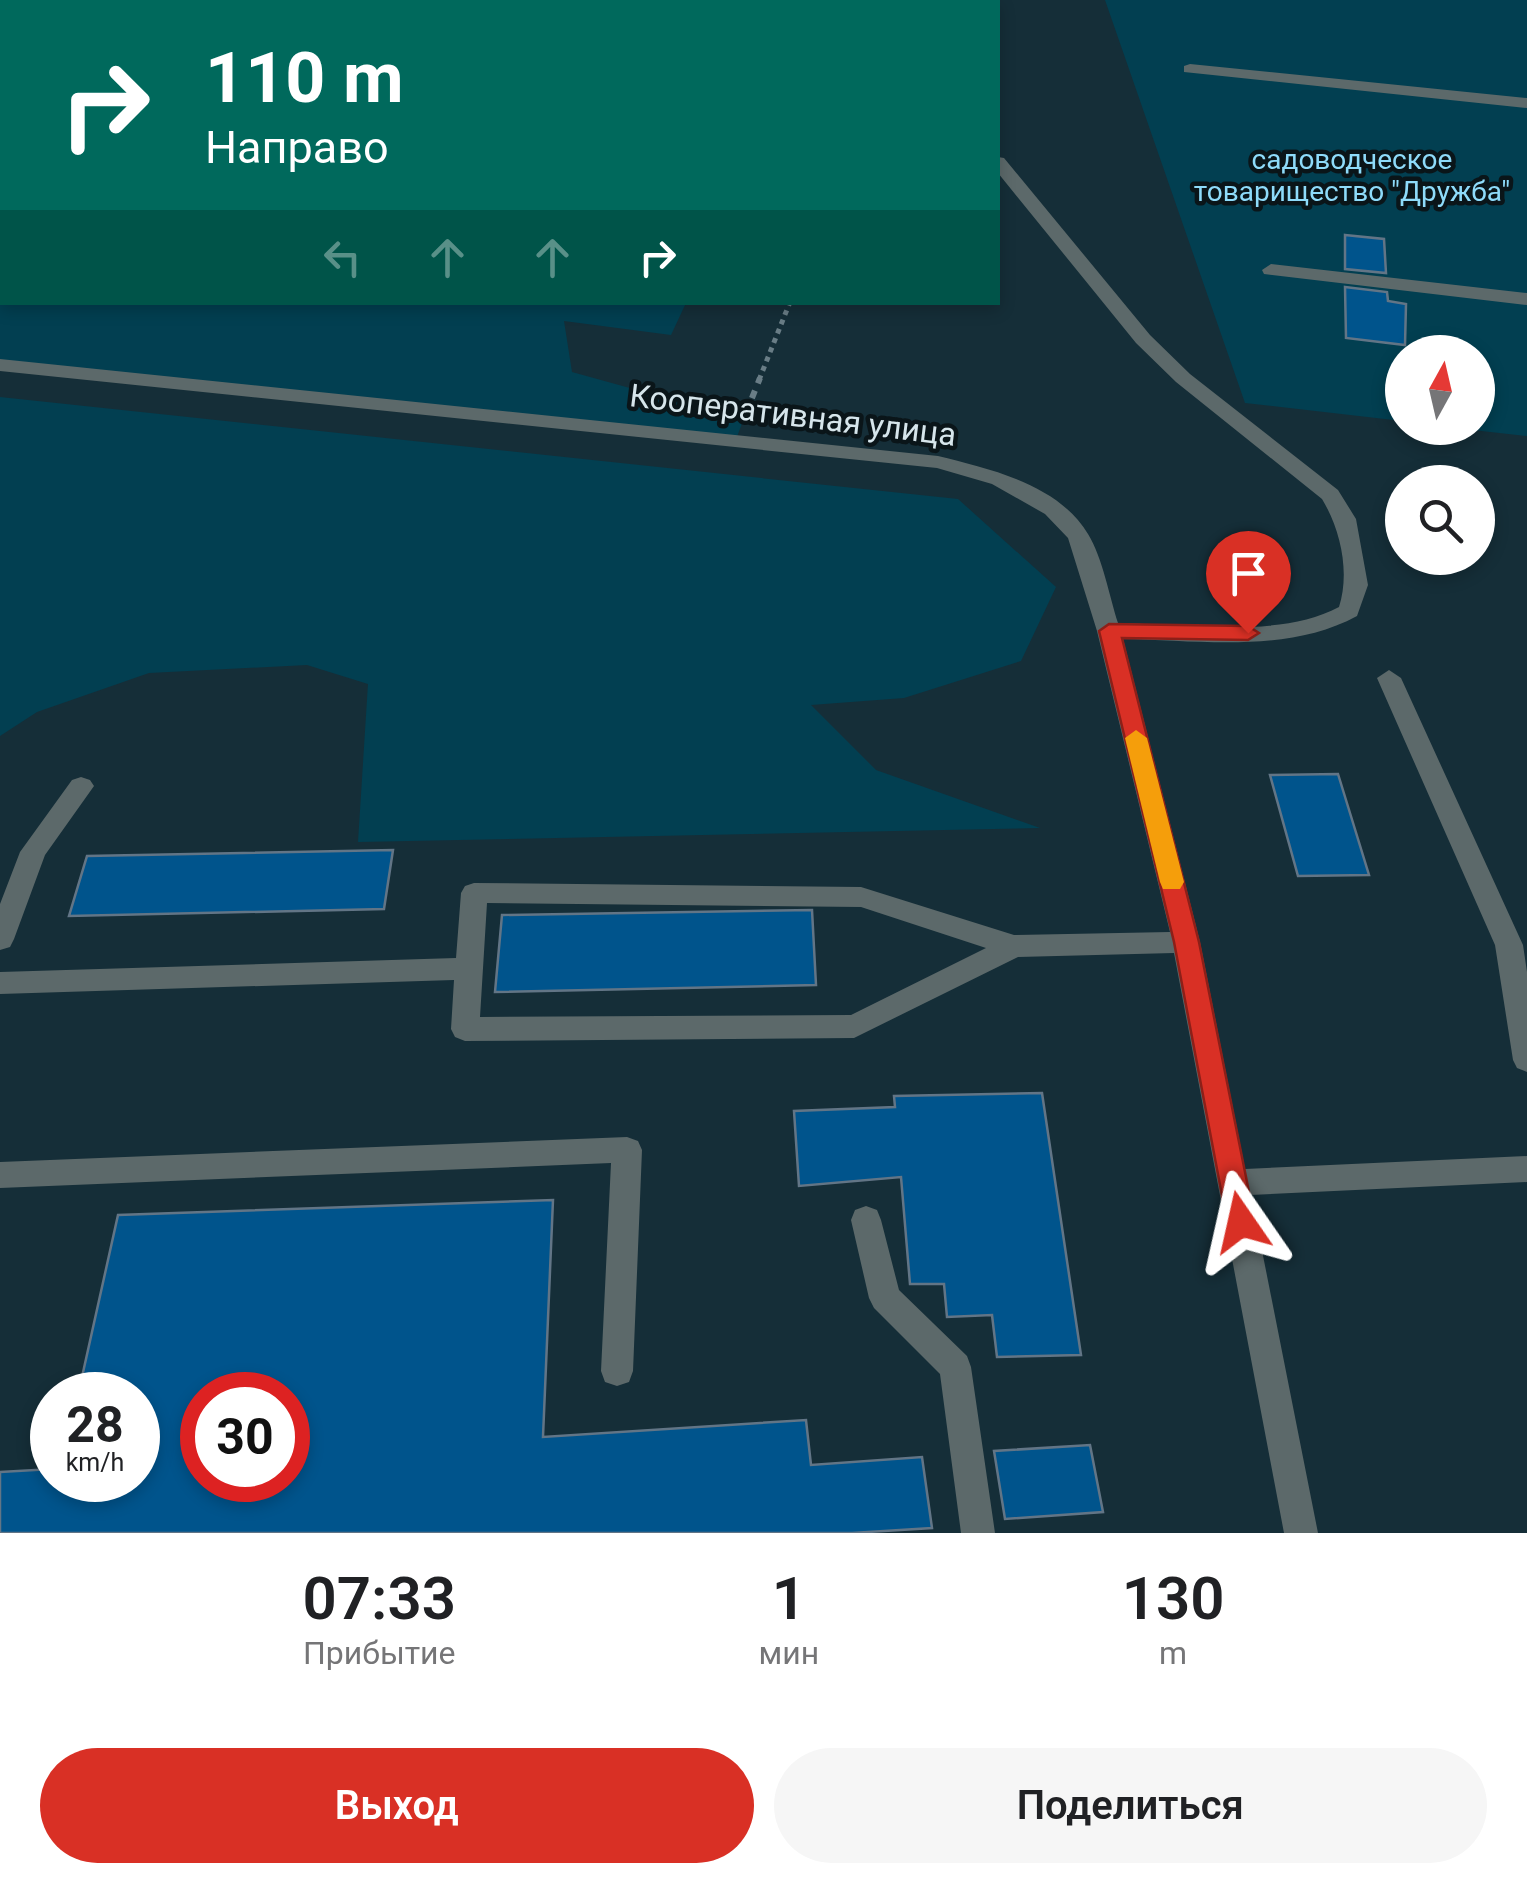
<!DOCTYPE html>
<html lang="ru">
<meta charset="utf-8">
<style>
:root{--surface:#fff;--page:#f6f6f6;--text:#202124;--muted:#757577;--accent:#d93025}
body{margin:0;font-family:Roboto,sans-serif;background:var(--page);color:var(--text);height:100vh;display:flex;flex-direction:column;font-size:38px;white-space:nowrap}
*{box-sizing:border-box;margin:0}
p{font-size:32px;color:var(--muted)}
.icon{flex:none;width:55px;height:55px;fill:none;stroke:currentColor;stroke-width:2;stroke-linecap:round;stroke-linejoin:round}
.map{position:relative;height:1533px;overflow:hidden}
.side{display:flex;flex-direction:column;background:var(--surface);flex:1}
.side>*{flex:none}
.guide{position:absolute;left:0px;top:0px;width:1000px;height:305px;box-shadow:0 5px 15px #0003;background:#00695c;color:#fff;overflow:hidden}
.needle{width:65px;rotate:8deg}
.buttons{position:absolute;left:1385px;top:335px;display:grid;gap:20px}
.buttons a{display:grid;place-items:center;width:110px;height:110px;border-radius:50%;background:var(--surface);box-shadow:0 5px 15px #0003;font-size:50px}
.speed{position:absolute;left:30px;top:1372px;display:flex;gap:20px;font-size:50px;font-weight:700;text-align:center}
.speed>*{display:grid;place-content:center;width:130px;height:130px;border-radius:50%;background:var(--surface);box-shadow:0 5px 15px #0003;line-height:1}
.speed small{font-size:25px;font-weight:400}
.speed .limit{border:15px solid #d22;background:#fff;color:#111}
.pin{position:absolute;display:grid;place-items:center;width:85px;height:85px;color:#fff;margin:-102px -42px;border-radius:50% 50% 50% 0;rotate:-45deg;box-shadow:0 0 10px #0007}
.pin .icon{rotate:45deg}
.me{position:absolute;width:110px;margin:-55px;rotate:349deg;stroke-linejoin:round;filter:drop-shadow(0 0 8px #0008)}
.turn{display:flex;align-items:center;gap:35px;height:210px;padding:0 40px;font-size:45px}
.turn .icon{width:130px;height:130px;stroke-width:2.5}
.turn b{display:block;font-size:70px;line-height:85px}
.lanes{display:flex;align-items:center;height:95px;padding:0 40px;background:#0003;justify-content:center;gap:50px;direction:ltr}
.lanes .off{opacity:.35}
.eta{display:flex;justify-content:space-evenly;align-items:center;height:170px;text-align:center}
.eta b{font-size:60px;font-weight:600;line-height:70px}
.cta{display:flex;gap:20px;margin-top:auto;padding:20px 40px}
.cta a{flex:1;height:115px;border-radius:60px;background:var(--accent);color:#fff;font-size:40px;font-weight:600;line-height:115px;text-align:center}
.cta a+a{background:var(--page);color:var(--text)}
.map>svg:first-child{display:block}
.green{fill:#023f51}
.building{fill:#00548c;stroke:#627586;stroke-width:2.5;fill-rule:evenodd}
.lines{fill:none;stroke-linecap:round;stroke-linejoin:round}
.path-far1{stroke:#697d86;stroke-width:5;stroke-dasharray:5 5;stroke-linecap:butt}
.path{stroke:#697d86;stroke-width:6;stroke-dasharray:8 8;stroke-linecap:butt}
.minor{fill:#5c696a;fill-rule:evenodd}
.route{fill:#d93025;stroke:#8d1f18;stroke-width:2.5}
.slow{fill:#f59e0b}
.labels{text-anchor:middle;stroke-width:9;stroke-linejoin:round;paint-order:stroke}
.far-park-label{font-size:28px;fill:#8edbfa;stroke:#0a1519}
.street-label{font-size:32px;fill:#d6e5eb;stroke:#0a1519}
</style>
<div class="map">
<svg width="1527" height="1533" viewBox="0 0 1527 1533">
<rect width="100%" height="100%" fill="#152e38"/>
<path class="green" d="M 0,0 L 825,0 L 2,2 L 2,302 L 686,303 L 671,335 L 564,321 L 572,372 L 637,390 L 749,405 L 735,442 L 0,365 Z
M 1105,0 L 1527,0 L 1527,436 L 1455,428 L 1478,428 L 1478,352 L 1402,352 L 1402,421 L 1245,403 Z
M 0,397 L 958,499 L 1056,587 L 1021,661 L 904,698 L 811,705 L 876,770 L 1040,828 L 358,842 L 368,684 L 307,665 L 149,673 L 37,712 L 0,736 Z"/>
<path class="building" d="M 1345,235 L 1384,239 L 1386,273 L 1345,269 Z
M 1345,287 L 1387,292 L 1388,301 L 1406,304 L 1405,345 L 1346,338 Z
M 1338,774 L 1369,875 L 1298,876 L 1270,775 Z
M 393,850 L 384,909 L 69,916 L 87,856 Z
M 812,910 L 816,985 L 495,992 L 502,915 Z
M 1042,1093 L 1081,1355 L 997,1357 L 992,1315 L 947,1317 L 944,1284 L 910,1284 L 901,1177 L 799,1186 L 794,1111 L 895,1107 L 894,1096 Z
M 553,1200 L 543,1437 L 806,1420 L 811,1465 L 922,1457 L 932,1528 L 852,1533 L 0,1533 L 0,1472 L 52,1469 L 52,1480 L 138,1480 L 138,1395 L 78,1395 L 118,1215 ZM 202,1395 L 288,1395 L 288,1480 L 202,1480 Z
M 1090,1445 L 1103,1512 L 1005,1519 L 994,1451 Z"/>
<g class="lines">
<path class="path-far1" d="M 759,380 L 790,302"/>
<path class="path" d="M 746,413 L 760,378"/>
<path class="minor" d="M 119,0 L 150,0 L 152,2 L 121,2 Z
M 1190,64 L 1527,98 L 1527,108 L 1184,72 L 1184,66 Z
M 0,132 L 2,132 L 2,142 L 0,142 Z
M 998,157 L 1004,158 L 1150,335 L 1190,374 L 1338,490 L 1356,519 L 1368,585 L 1357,616 C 1287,654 1200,640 1123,639 L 1200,942 L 1245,1169 L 1527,1156 L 1527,1182 L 1251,1195 L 1318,1533 L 1284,1533 L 1174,953 L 1018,957 L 854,1038 L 465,1041 L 455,1037 L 451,1029 L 454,980 L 0,994 L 0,972 L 456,958 L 461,893 L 465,886 L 474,883 L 861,887 L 1014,935 L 1170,932 L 1097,631 L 1068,538 L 1045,514 L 992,484 L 937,468 L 0,371 L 0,359 L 938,456 C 990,469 1058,484 1088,534 C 1103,559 1109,595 1118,623 C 1186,624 1279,639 1339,607 C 1350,573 1341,530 1322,499 L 1176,382 L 1136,343 L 998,173 ZM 487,903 L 861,907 L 986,948 L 851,1015 L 480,1017 Z
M 1271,264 L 1527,293 L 1527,305 L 1264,274 L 1262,270 Z
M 1389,670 L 1401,678 L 1523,945 L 1527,972 L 1527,1072 L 1517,1068 L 1513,1060 L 1495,945 L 1377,678 Z
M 81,777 L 90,780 L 94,786 L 45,855 L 14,939 L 10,947 L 0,950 L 0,904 L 20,852 L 72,780 Z
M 627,1137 L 638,1141 L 642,1150 L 633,1371 L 629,1382 L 617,1386 L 605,1382 L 601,1371 L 611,1163 L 0,1188 L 0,1162 Z
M 866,1206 L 877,1210 L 881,1220 L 899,1290 L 967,1356 L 971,1367 L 995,1533 L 961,1533 L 940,1374 L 874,1308 L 869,1298 L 851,1220 L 855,1210 Z"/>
</g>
<path class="route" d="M 1109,624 L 1248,626 L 1259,633 L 1248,640 L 1122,638 L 1199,942 L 1255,1222 L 1251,1231 L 1241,1234 L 1231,1231 L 1227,1222 L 1174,942 L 1099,631 Z"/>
<path class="slow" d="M 1136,730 L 1147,738 L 1184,882 L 1180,889 L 1163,889 L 1160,882 L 1125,738 Z"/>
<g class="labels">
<g class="far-park-label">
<text x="1352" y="169">садоводческое<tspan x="1352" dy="32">товарищество "Дружба"</tspan></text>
</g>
<g class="street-label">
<text transform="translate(793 415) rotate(7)" y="11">Кооперативная улица</text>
</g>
</g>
</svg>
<div class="buttons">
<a><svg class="needle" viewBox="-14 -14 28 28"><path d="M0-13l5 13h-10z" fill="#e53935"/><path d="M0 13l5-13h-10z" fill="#757577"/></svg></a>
<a><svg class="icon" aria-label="search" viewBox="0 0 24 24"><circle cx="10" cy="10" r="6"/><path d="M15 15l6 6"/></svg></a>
</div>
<div class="speed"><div>28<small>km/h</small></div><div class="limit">30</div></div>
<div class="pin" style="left:1248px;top:633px;background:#d93025"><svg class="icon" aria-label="arrive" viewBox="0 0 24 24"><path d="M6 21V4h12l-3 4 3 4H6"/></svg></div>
<svg class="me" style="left:1241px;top:1222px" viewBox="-20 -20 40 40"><path d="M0-17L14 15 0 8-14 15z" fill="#d93025" stroke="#fff" stroke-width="4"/></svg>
<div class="guide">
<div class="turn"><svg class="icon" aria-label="right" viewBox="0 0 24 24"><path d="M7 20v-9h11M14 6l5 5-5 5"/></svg><div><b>110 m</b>Направо</div></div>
<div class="lanes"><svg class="icon off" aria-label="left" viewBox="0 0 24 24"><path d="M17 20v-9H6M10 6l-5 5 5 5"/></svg><svg class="icon off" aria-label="ahead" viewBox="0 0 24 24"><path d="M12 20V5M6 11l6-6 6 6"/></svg><svg class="icon off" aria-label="ahead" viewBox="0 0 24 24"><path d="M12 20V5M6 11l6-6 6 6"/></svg><svg class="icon" aria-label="right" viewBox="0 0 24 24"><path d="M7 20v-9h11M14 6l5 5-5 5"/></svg></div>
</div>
</div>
<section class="side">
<div class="eta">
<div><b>07:33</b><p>Прибытие</p></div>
<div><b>1</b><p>мин</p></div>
<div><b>130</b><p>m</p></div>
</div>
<div class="cta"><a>Выход</a><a>Поделиться</a></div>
</section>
